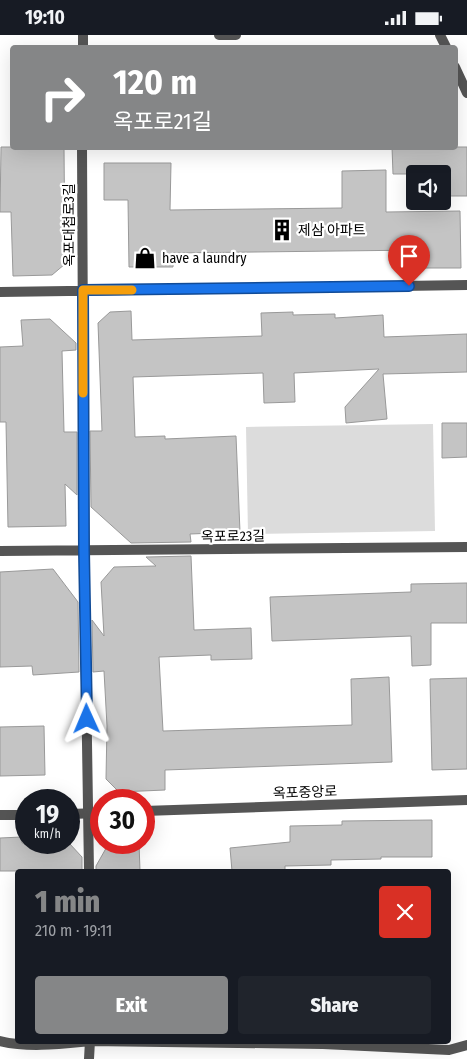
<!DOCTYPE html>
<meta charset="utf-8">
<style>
:root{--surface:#171b24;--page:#20242c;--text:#f1f3f6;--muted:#9ea1a6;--accent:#858687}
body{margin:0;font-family:"Fira Sans Condensed","Noto Sans KR",sans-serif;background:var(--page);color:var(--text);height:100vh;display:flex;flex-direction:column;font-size:19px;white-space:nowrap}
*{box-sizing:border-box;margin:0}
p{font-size:16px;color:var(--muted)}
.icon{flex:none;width:28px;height:28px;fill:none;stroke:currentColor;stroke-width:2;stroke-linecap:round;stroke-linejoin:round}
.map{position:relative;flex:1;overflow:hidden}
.details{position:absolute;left:15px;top:834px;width:436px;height:175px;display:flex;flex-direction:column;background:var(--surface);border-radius:5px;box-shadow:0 5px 20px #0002}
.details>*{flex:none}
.guide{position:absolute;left:10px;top:10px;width:448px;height:105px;border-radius:5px;box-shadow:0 5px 20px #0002;background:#858687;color:#fff;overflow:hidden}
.controls{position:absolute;left:406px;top:130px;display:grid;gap:10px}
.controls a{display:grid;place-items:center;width:45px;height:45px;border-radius:5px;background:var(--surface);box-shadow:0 5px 20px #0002;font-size:25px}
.speed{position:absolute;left:15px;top:754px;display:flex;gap:10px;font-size:25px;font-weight:700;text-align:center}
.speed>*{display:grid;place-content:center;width:65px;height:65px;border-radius:50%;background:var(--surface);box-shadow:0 5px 20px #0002;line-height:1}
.speed small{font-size:12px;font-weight:400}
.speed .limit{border:8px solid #d22;background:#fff;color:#111}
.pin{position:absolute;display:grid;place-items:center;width:42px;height:42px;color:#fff;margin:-51px -21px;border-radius:50% 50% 50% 0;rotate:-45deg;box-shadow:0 0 5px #0007}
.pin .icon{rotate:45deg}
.me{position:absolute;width:55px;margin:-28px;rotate:359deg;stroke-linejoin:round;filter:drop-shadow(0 0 4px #0008)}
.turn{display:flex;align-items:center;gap:18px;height:105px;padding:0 20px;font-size:22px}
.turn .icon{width:65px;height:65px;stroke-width:2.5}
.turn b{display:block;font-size:35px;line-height:42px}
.round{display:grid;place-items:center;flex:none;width:52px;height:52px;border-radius:5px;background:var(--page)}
.headline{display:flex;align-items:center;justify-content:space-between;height:85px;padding:0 20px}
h1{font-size:30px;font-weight:800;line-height:38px;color:var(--accent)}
.primary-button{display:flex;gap:10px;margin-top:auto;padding:10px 20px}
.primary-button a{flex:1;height:58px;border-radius:5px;background:var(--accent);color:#fff;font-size:20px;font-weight:800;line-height:58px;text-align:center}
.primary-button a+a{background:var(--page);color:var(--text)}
.status{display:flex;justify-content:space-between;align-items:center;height:35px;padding:0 25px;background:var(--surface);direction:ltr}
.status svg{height:14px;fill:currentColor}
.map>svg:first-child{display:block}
.green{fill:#dcdcdc}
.building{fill:#c4c4c4;stroke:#999}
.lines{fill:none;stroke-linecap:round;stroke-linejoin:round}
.minor{stroke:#555;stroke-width:10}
.tertiary{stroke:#555;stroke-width:10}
.route-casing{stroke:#114b97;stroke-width:12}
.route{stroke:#1a73e8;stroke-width:9}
.slow{stroke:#f59e0b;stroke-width:9}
.labels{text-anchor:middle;stroke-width:4.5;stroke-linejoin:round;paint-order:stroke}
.street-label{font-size:14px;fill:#000;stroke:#fff}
.poi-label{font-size:14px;fill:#000;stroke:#fff;text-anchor:start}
</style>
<div class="status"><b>19:10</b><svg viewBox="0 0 49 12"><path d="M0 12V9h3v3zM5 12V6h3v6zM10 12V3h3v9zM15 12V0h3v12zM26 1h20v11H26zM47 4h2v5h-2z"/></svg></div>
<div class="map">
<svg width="467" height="1024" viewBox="0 0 467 1024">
<rect width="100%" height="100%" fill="#fff"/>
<path class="green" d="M 433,389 L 435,496 L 248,499 L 246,392 Z"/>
<path class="building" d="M 1,112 L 64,112 L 65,229 L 52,240 L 13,241 L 11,177 L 0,177 Z
M 392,112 L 467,112 L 467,161 L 442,161 L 442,139 L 393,139 Z
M 104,128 L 171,128 L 170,175 L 342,173 L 342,136 L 386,135 L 386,177 L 460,176 L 461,233 L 420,233 L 420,215 L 173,218 L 173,232 L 129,232 L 128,165 L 104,165 Z
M 131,276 L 132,305 L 262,301 L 261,278 L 293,277 L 293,280 L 335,279 L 335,283 L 383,280 L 384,302 L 467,299 L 467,337 L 383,339 L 387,384 L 346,388 L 345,372 L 379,334 L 294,338 L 295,367 L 264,368 L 263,338 L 133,342 L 135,402 L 165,401 L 165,404 L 236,401 L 240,497 L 190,499 L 191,507 L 131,508 L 91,472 L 90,396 L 102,396 L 98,288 L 110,277 Z
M 50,284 L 76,308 L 76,315 L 62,316 L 64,397 L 77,397 L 77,460 L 65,449 L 66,491 L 8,492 L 6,387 L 0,387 L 0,312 L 23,311 L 21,285 Z
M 442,388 L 467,388 L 467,422 L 442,423 Z
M 191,521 L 194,595 L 251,593 L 252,624 L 211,625 L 211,620 L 159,622 L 163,696 L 352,690 L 351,644 L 389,642 L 392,727 L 165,735 L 165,755 L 119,757 L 106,744 L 107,691 L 104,636 L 93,637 L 92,585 L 104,601 L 101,547 L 114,532 L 156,531 L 146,522 Z
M 53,534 L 78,567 L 79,637 L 33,640 L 32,631 L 0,632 L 0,537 Z
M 467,548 L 467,588 L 431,588 L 431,630 L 412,631 L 411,601 L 272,606 L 270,562 L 411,557 L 411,549 Z
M 467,643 L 467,734 L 432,735 L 430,644 Z
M 44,691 L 45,740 L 0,741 L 0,692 Z
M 432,785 L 432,822 L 381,822 L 381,824 L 331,825 L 331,830 L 285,831 L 285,836 L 232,836 L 230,813 L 290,807 L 290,791 L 342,790 L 342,786 Z
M 22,802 L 22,808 L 69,808 L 82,822 L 82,836 L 0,836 L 0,803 Z
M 109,808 L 139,808 L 140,836 L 96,836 L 96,831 Z"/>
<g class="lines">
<path class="minor" d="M 83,0 L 83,12
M 219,0 L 236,0
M 440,0 L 446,12
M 455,32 L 467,58
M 82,112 L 84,516 L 89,836
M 0,257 L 467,250
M 0,516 L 467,512
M 0,1006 C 29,1013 60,1009 90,1006
M 90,1006 L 323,1009 L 449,1015 L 467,1010
M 89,1024 L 90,1006"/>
<path class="tertiary" d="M 144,776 L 467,765
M 69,779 L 101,778
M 0,780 L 26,780"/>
</g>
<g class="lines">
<g class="route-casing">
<path id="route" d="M 87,684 L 84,516 L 83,255 L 409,251"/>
</g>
<use href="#route" class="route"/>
<path class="slow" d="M 83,358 L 83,255 L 132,255"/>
</g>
<defs>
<g id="building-bare" transform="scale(1.725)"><path d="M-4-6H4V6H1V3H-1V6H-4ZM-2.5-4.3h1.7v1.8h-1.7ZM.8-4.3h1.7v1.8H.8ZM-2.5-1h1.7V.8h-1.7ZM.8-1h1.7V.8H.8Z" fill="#000" stroke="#fff" stroke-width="2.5" paint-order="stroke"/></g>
<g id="shop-bare" transform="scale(1.725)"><path d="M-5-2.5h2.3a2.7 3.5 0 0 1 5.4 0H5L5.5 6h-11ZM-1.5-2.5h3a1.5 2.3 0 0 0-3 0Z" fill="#000" stroke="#fff" stroke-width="2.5" paint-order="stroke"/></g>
</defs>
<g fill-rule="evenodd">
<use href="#building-bare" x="282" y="195"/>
<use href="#shop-bare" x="145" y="223"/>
</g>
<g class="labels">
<g class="street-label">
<text transform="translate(69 190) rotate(-90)" y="5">옥포대첩로3길</text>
<text transform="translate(233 501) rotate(-1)" y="5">옥포로23길</text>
<text transform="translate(305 757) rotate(-2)" y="5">옥포중앙로</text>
</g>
<g class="poi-label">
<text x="298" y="200">제삼 아파트</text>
<text x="162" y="228">have a laundry</text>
</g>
</g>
</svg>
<div class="controls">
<a><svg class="icon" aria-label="sound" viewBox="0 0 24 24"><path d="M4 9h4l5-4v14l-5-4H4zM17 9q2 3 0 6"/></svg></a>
</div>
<div class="speed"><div>19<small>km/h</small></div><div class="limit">30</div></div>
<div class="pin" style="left:409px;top:251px;background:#d93025"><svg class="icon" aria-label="arrive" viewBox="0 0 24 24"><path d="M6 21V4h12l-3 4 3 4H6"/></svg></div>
<svg class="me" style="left:87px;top:684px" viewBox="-20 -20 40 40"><path d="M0-17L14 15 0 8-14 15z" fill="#1a73e8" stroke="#fff" stroke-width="4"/></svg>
<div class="guide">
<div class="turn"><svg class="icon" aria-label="right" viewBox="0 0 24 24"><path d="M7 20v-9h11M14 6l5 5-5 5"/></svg><div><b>120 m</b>옥포로21길</div></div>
</div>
<section class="details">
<div class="headline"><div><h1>1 min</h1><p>210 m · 19:11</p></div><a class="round" style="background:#d93025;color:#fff"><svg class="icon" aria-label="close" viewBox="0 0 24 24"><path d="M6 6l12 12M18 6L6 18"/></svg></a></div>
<div class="primary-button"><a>Exit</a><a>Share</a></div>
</section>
</div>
